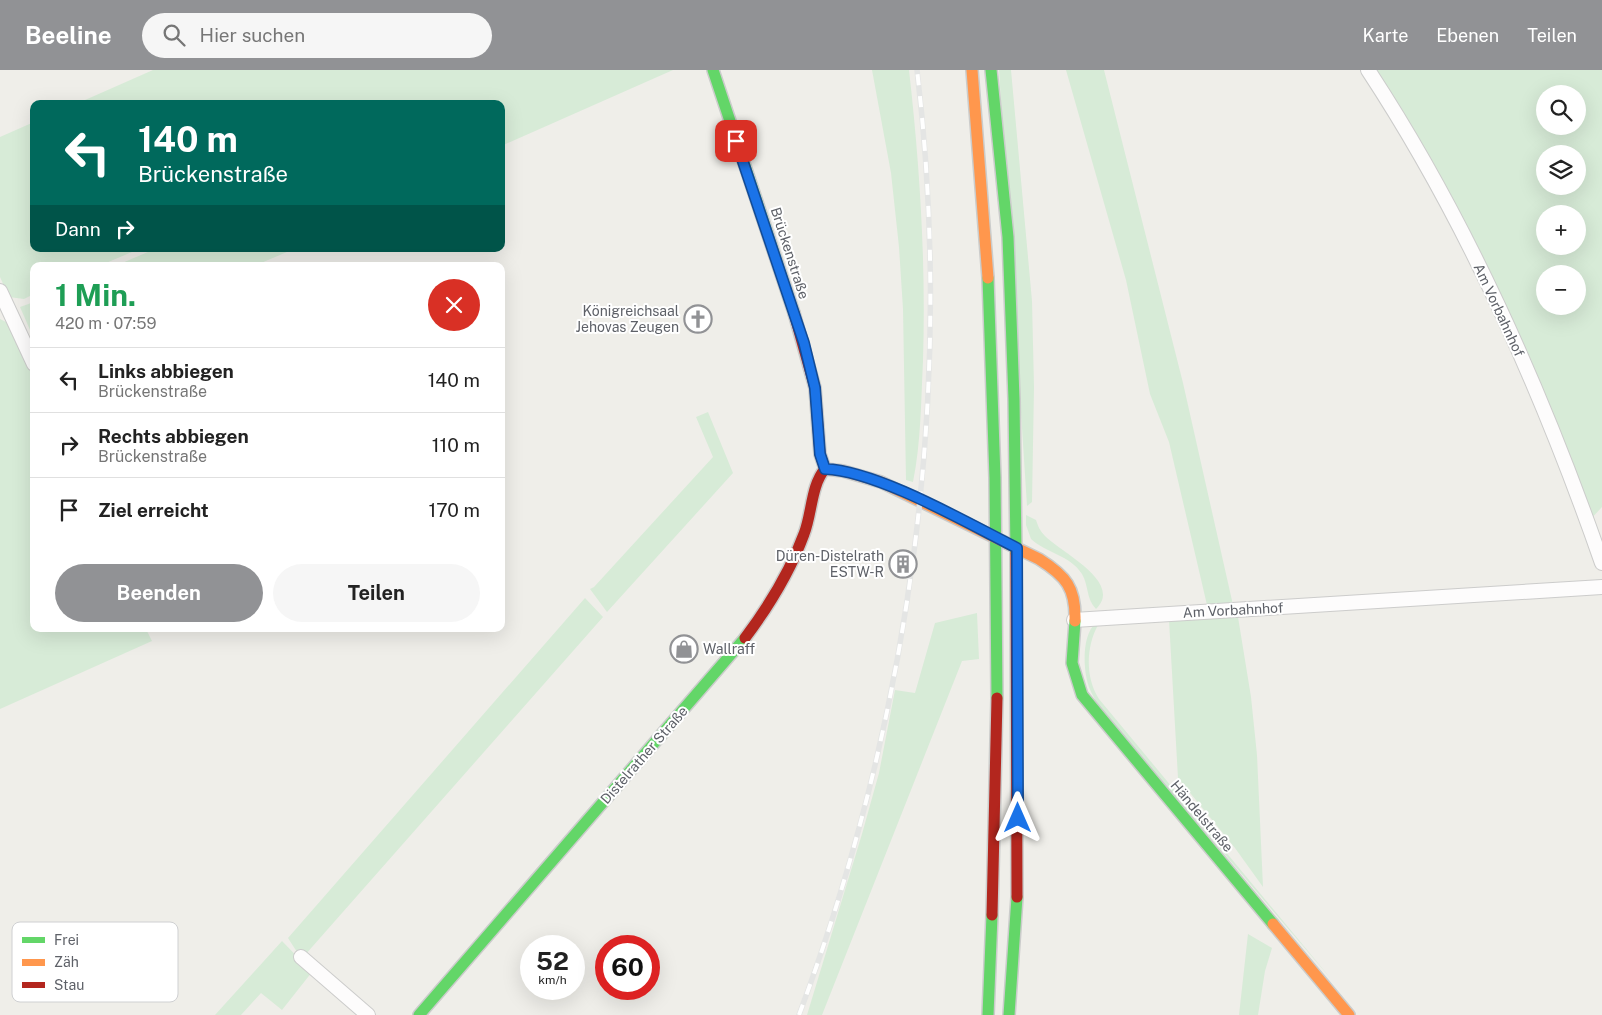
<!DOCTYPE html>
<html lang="de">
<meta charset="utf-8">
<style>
:root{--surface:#fff;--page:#f6f6f6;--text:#222;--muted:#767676;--line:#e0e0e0;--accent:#919295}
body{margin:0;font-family:"Public Sans",sans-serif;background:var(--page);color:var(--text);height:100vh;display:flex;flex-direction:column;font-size:19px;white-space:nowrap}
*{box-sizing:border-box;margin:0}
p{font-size:16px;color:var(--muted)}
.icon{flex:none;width:28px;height:28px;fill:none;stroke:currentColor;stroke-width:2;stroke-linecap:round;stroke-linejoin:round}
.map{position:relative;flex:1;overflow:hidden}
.side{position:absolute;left:30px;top:192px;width:475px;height:370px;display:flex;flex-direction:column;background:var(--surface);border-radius:10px;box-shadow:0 5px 20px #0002}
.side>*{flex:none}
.guide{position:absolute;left:30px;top:30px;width:475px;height:152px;border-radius:10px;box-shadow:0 5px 20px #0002;background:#00695c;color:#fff;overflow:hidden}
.fabs{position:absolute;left:1536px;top:15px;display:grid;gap:10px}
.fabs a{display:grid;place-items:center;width:50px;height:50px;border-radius:50%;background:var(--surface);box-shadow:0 5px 20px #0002;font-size:25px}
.speed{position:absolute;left:520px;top:865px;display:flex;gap:10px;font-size:25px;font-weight:700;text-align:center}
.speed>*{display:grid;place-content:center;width:65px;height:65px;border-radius:50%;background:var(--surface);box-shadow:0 5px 20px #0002;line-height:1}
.speed small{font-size:12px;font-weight:400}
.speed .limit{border:8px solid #d22;background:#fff;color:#111}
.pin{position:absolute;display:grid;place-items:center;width:42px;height:42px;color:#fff;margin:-21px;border-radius:10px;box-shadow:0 2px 8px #0006}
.me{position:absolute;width:55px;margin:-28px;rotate:0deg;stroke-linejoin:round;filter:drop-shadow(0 0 4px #0008)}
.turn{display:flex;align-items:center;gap:18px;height:105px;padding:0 25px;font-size:22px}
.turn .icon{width:65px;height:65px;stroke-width:2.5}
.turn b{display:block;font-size:35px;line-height:42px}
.then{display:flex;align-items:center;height:48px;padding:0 25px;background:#0003;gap:10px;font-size:19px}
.round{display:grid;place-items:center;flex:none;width:52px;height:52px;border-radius:26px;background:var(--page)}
.overview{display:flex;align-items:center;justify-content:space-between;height:85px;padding:0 25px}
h1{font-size:30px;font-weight:700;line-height:38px;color:#1e9e55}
.cta{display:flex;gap:10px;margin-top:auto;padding:10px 25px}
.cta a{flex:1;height:58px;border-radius:30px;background:var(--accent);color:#fff;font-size:20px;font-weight:700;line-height:58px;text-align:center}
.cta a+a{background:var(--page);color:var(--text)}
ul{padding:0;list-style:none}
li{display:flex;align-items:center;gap:15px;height:65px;padding:0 25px;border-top:1px solid var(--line)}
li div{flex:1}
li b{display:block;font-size:19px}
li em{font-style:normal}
header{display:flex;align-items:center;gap:30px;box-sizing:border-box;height:70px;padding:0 25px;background:var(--accent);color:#fff}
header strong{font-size:24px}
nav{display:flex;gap:28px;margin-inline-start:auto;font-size:18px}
.search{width:350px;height:45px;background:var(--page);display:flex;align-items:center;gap:12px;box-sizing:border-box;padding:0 18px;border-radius:28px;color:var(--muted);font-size:19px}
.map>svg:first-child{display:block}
.green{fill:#d7ebd7;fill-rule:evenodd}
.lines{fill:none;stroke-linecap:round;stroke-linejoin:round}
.street-casing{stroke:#cccccb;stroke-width:16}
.fast-casing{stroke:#cbcccb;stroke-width:14}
.slow-casing{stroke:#cbcccb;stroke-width:14}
.jam-casing{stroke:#cbcccb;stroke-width:14}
.street{stroke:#fdfcfc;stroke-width:14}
.fast{stroke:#63d668;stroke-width:11}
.slow{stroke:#ff974d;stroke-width:11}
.jam{stroke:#b3261e;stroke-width:11}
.rail-casing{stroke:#e4e5e4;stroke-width:5.5}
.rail{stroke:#fff;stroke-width:4;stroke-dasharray:11;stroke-linecap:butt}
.route-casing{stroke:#114b97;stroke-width:12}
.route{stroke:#1a73e8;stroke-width:9}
.labels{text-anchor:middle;stroke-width:4;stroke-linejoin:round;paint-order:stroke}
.street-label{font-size:14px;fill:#5e6168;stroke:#fff}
.poi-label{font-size:14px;fill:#5e6168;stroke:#fff;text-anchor:end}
.key{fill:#fff;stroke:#cfd0d2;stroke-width:1}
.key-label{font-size:14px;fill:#5e6168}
</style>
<header>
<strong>Beeline</strong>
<div class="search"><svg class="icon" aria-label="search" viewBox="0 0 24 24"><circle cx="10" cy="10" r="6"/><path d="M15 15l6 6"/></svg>Hier suchen</div>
<nav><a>Karte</a><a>Ebenen</a><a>Teilen</a></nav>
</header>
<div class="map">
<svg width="1602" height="945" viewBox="0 0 1602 945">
<rect width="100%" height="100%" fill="#efeee9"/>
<path class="green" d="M 153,0 L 673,0 L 501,76 L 501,34 L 76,34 Z
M 872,0 L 909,0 C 920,97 926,193 923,291 C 921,331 921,373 913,412 L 906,410 L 903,239 L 899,177 L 891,103 Z
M 999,0 L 1011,0 L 1032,231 L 1034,317 L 1032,432 L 1027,436 Z
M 1066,0 L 1104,0 L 1183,313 L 1233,535 L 1207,535 L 1169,372 L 1150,324 L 1126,210 Z
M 1373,0 L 1602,0 L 1602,437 L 1588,452 L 1550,346 ZM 1545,24 L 1578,24 L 1578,56 L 1545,56 ZM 1545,84 L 1578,84 L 1578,116 L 1545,116 ZM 1545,144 L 1578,144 L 1578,176 L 1545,176 ZM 1545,204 L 1578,204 L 1578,236 L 1545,236 Z
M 34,52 L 34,179 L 139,179 L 99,196 L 34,196 L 34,224 L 24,229 L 9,227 L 0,207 L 0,67 Z
M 155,179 L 294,179 L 254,196 L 115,196 Z
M 34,232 L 34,269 L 20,237 Z
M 0,249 L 12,255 L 34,305 L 34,559 L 146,559 L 152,571 L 0,639 Z
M 708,342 L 733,403 L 607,542 L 590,519 L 594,517 L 713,387 L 696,347 Z
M 1026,445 L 1036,450 C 1038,456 1040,461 1045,466 C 1060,482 1124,512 1096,539 C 1086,529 1089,516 1082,504 C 1070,485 1046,483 1031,469 L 1026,455 Z
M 585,528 L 603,547 L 305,885 L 297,882 L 288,868 Z
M 977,543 L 979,589 L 962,591 L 822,945 L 807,945 L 862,764 L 879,703 L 895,620 L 915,623 L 935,553 Z
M 1238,547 L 1251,627 L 1257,685 L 1263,817 L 1235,778 L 1178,708 L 1169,550 Z
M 1096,553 L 1098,555 C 1086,577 1085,607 1099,629 L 1332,910 L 1098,636 C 1095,629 1090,621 1088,614 C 1083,598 1082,564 1096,553 Z
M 1248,864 L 1272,878 L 1265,901 L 1258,945 L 1239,945 Z
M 282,871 L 312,902 L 282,940 L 261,923 L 241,945 L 215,945 Z"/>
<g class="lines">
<g class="street-casing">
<path id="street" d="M 1368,0 C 1468,152 1542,321 1602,493
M 0,221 L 34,294
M 1074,550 L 1602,517
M 301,887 L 368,945"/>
</g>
<g class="fast-casing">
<path id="fast" d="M 713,0 L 794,243
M 991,0 L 1008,167 L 1014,329 L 1016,483
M 988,208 L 995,408 L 997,628
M 1075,551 L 1072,593 L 1082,625 L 1273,854
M 419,945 L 745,568
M 988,945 L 992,845
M 1009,945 L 1017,827"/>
</g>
<g class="slow-casing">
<path id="slow" d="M 972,0 L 988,208
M 825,399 L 843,401 L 881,412 L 1039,489 C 1066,506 1076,518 1075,551
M 1273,854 L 1349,945"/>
</g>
<g class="jam-casing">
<path id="jam" d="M 794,243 L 815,318 L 820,384 L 825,399
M 1016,483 L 1017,827
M 745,568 C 769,536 790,502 804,464 C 812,444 811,415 825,399
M 992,845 L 997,628"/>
</g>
<use href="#street" class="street"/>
<use href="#fast" class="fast"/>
<use href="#slow" class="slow"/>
<use href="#jam" class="jam"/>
<g class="rail-casing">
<path id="rail" d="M 799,945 C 911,645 955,319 917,0"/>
</g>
<use href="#rail" class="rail"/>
</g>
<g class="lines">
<g class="route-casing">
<path id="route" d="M 736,71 L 804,273 L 815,318 L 820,384 L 825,399 C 878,401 967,453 1017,478 L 1018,748"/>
</g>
<use href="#route" class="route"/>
</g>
<defs>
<g id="church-ring" transform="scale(1.4375)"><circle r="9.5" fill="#fff" stroke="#919295" stroke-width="1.5"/><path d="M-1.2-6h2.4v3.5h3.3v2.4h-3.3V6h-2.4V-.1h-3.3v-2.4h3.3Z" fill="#919295"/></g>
<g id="building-ring" transform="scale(1.4375)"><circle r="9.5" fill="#fff" stroke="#919295" stroke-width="1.5"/><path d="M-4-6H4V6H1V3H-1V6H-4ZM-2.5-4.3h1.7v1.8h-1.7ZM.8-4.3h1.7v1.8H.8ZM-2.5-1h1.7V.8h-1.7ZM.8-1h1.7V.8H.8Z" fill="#919295"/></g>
<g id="shop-ring" transform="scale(1.4375)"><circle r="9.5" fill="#fff" stroke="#919295" stroke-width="1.5"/><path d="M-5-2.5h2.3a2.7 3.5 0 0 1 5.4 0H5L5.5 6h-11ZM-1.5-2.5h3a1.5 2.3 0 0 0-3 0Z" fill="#919295"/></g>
</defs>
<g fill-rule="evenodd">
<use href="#church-ring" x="698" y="249"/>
<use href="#building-ring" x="903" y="494"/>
<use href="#shop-ring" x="684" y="579"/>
</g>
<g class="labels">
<g class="street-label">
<text transform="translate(790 183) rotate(72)" y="5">Brückenstraße</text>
<text transform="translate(1499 240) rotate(65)" y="5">Am Vorbahnhof</text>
<text transform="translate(1233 540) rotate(-3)" y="5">Am Vorbahnhof</text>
<text transform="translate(644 685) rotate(-49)" y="5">Distelrather Straße</text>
<text transform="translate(1202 746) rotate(50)" y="5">Händelstraße</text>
</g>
<g class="poi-label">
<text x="679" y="246">Königreichsaal<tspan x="679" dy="16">Jehovas Zeugen</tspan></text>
<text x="884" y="491">Düren-Distelrath<tspan x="884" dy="16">ESTW-R</tspan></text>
<text x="703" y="584" text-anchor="start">Wallraff</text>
</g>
</g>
<rect x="12" y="852" width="166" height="80" rx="8" class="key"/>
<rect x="22" y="867" width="23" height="6" fill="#63d668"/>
<rect x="22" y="889" width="23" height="7" fill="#ff974d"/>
<rect x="22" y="912" width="23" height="6" fill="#b3261e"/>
<g class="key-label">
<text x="54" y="875">Frei</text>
<text x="54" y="897">Zäh</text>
<text x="54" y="920">Stau</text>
</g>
</svg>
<div class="fabs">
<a><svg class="icon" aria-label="search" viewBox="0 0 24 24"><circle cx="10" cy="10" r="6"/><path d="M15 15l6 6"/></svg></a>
<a><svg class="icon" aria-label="layers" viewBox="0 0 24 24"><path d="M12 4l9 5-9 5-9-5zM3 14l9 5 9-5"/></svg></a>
<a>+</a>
<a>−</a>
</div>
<div class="speed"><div>52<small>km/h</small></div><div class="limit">60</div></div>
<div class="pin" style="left:736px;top:71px;background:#d93025"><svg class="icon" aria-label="arrive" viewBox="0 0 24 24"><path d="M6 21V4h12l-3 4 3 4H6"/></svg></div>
<svg class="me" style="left:1018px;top:748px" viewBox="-20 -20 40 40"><path d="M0-17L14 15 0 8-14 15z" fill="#1a73e8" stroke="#fff" stroke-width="4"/></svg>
<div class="guide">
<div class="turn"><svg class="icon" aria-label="left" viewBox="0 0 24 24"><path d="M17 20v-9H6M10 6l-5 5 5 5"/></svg><div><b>140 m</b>Brückenstraße</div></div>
<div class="then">Dann<svg class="icon" aria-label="right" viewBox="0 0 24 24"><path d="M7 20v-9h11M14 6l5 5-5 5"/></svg></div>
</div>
<section class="side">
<div class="overview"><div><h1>1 Min.</h1><p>420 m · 07:59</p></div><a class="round" style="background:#d93025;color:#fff"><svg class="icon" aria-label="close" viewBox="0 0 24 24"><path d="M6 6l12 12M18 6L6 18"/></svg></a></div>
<ul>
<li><svg class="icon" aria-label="left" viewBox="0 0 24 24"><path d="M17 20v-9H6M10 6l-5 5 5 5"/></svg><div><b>Links abbiegen</b><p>Brückenstraße</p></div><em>140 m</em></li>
<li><svg class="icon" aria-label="right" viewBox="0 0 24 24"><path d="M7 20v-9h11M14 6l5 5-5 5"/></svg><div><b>Rechts abbiegen</b><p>Brückenstraße</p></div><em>110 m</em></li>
<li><svg class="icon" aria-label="arrive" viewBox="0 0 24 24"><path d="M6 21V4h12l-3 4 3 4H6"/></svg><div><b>Ziel erreicht</b></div><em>170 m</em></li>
</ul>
<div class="cta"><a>Beenden</a><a>Teilen</a></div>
</section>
</div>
